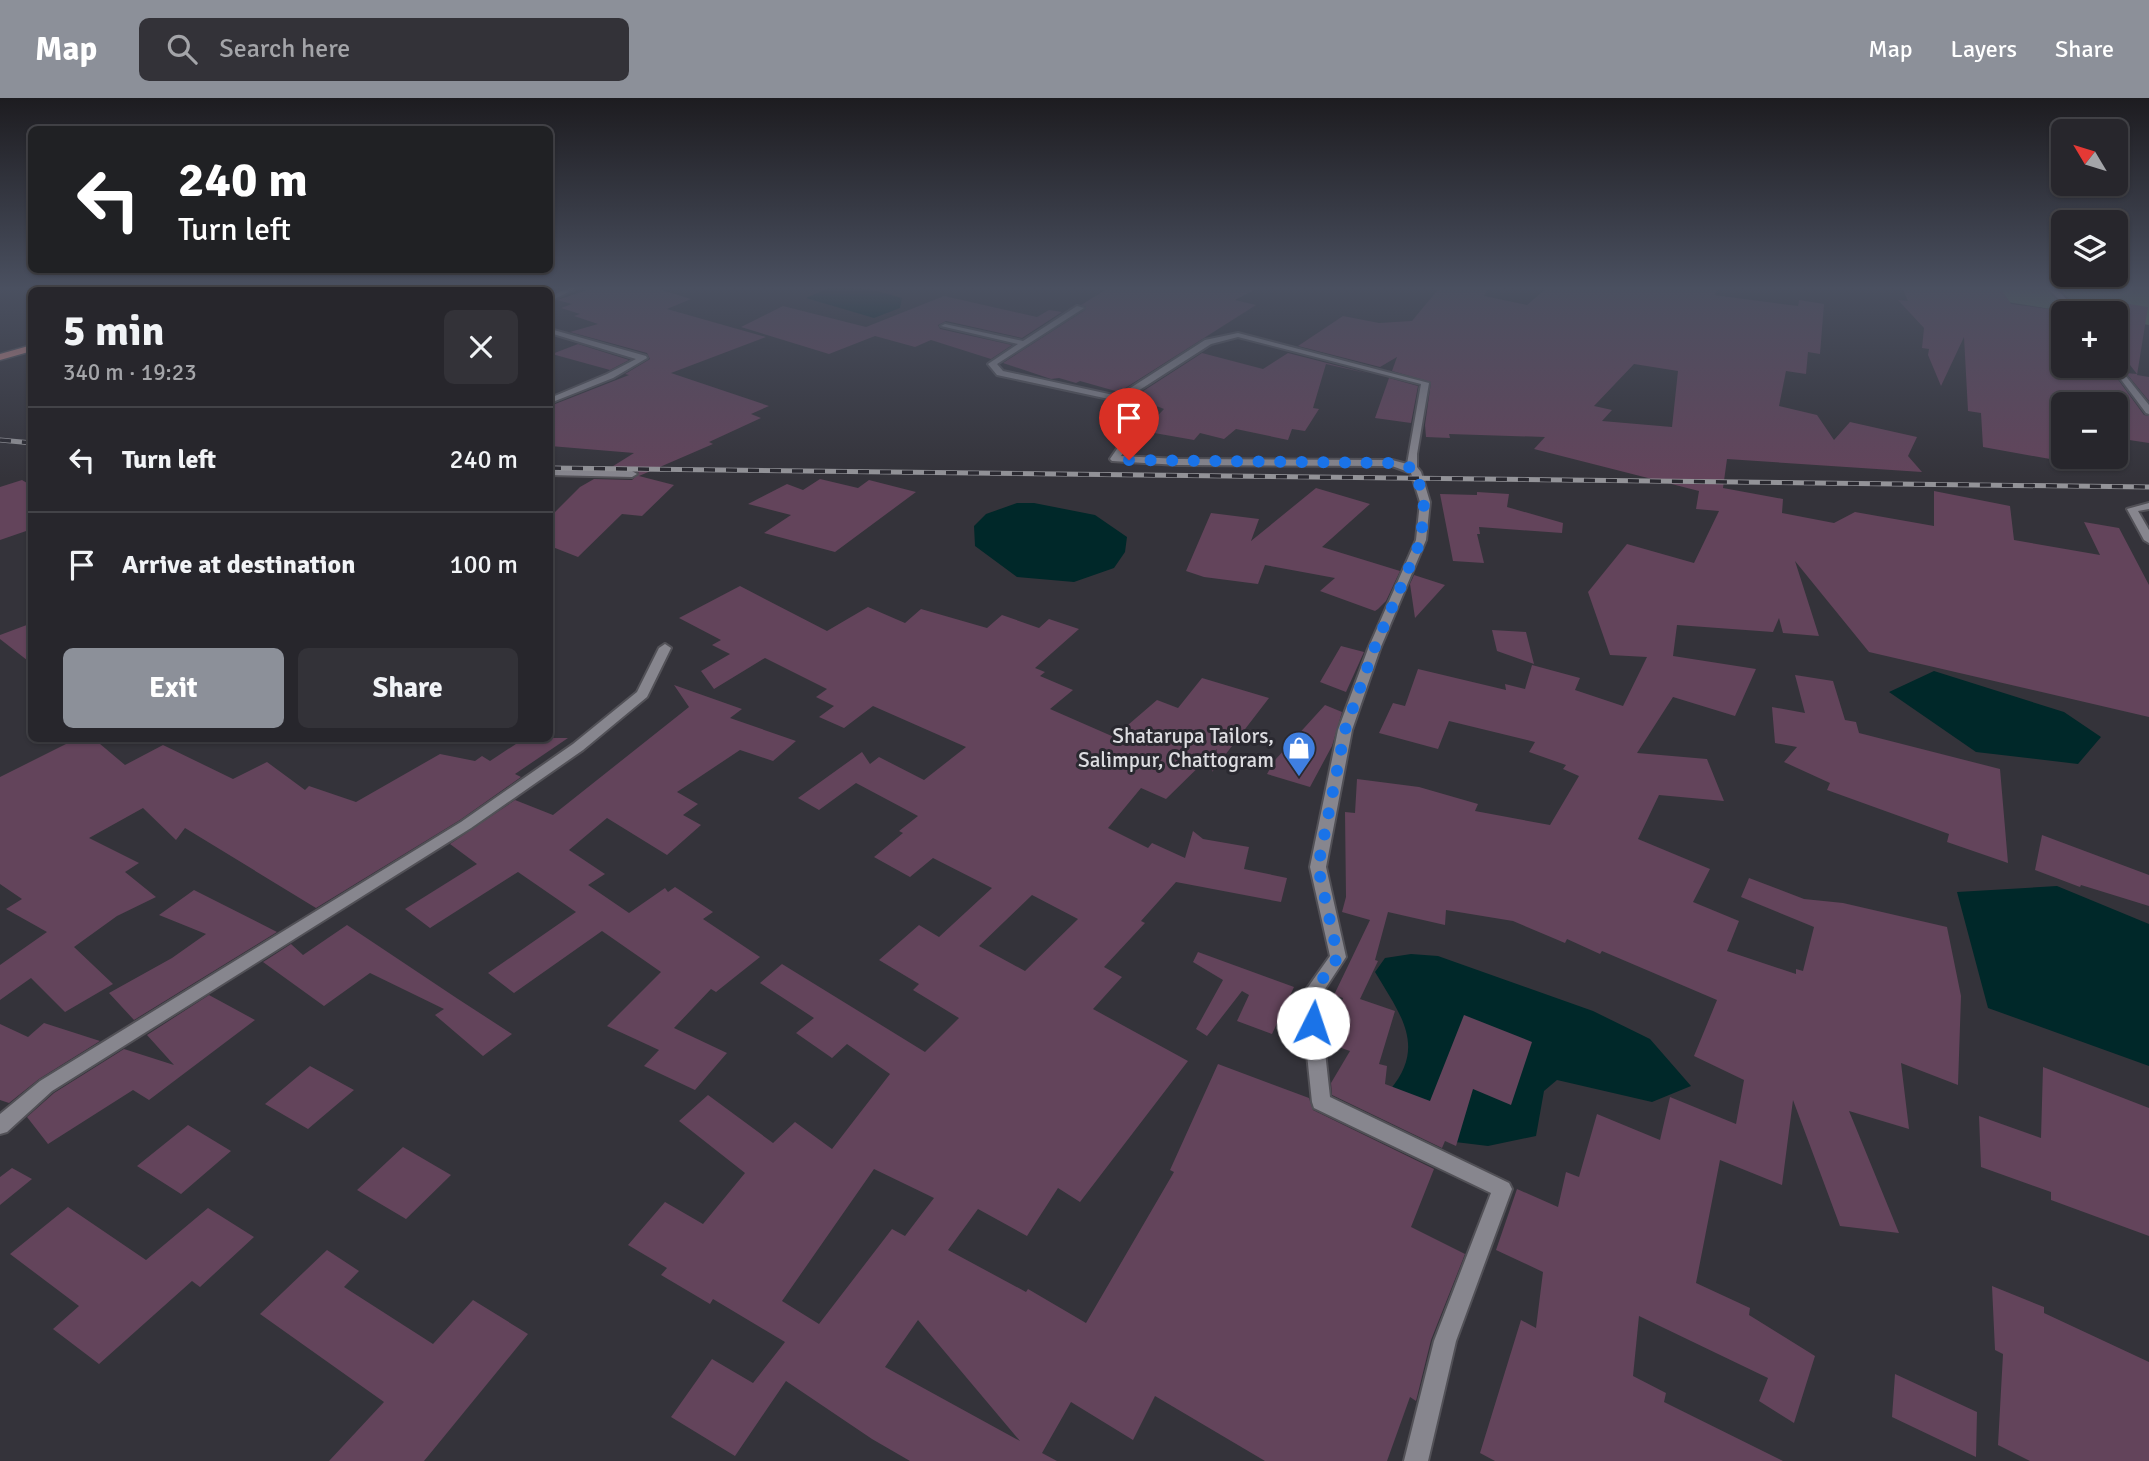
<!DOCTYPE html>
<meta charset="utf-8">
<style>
:root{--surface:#27262c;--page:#333238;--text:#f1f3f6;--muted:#a4a5a9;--line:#434348;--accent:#8c9099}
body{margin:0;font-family:Signika,sans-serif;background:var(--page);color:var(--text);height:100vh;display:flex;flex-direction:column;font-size:26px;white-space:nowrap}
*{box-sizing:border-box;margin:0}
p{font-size:23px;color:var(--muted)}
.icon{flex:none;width:38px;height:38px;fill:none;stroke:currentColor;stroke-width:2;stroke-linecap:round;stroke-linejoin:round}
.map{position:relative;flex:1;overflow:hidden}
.sheet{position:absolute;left:28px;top:189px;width:525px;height:455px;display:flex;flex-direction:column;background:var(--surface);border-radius:10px;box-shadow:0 2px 5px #0004,0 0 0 2px var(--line)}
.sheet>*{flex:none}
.guide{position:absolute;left:28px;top:28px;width:525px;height:147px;border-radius:10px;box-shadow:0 2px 5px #0004,0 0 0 2px var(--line);background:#202124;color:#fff;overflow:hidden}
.needle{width:46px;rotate:308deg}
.buttons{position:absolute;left:2051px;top:21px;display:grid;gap:14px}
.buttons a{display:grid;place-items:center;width:77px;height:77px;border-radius:10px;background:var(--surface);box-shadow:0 2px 5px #0004,0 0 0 2px var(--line);font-size:35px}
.pin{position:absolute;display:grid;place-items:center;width:60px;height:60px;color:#fff;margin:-72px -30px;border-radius:50% 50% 50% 0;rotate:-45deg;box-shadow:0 0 7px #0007}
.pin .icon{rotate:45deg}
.me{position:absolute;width:77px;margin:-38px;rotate:4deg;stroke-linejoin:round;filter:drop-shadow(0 0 5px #0008)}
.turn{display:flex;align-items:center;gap:24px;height:147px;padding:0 35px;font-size:32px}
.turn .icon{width:91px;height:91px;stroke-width:2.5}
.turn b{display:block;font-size:49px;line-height:60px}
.round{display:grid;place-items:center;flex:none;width:74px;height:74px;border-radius:10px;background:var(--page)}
.headline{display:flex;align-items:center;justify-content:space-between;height:119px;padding:0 35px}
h1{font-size:42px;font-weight:700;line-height:52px}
.button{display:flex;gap:14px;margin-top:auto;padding:14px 35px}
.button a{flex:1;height:80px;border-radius:10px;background:var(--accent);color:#fff;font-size:28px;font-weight:700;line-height:80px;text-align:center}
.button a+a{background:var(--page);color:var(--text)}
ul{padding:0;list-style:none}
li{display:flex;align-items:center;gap:21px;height:105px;padding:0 35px;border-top:2px solid var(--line)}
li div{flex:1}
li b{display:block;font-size:26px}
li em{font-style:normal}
header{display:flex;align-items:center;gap:42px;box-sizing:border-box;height:98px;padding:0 35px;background:var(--accent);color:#fff}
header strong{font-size:33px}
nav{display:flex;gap:38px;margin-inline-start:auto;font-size:24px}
.search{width:490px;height:63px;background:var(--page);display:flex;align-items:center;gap:18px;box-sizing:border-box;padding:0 24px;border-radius:10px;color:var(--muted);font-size:26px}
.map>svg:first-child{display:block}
.forest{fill:#57755b}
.water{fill:#002829}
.building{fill:#63445b;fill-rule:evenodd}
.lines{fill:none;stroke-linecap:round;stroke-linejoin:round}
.street-casing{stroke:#525157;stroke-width:4}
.primary-casing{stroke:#525157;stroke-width:3}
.street{fill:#87868e;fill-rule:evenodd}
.primary{fill:#ce8a87;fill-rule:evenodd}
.rail-casing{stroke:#939398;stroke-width:5}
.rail{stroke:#2a2930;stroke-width:3.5;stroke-dasharray:11;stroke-linecap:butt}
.route{stroke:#1a73e8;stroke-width:12;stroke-dasharray:0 21.6}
.labels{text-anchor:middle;stroke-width:6;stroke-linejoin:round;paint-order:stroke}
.poi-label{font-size:21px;fill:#dddde1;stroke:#2a2930;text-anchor:end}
</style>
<header>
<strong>Map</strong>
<div class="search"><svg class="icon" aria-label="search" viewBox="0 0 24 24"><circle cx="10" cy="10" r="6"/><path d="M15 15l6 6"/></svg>Search here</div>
<nav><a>Map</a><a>Layers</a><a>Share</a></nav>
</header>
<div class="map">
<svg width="2149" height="1363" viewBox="0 0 2149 1363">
<rect width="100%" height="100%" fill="#34333a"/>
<path class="forest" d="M 1913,189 L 2149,189 L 2149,227 L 2116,221 L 2116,215 L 2076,215 Z"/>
<path class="water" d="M 831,189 L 870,191 L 902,200 L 900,210 L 874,220 L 806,200 Z
M 1017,405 L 1034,405 L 1095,417 L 1127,439 L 1125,454 L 1114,470 L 1074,484 L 1017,479 L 975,448 L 974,428 L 986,416 Z
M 1934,573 L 2064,614 L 2101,639 L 2078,666 L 1976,654 L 1889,594 Z
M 2057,788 L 2149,826 L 2149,968 L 1988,910 L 1957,794 Z
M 1411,856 L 1438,858 L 1593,913 L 1650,941 L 1691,988 L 1652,1004 L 1557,982 L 1544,993 L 1536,1038 L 1488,1048 L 1447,1043 L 1390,992 C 1427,948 1400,916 1375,874 L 1385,860 Z"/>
<path class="building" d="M 596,189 L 652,189 L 691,201 L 667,211 L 766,239 L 671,275 L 769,308 L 751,316 L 761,320 L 709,344 L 713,346 L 639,378 L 674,387 L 642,418 L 622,416 L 578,459 L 550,448 L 550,419 L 580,389 L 594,381 L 632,382 L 639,375 L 632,370 L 610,370 L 634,355 L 550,348 L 550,308 L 629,277 L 625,276 L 650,261 L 647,255 L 570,234 L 598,226 L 574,218 L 580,216 L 561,210 L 572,206 L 557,202 Z
M 1110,189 L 1260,189 L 1235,202 L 1256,207 L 1119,294 L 1080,283 L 1076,285 L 1059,280 L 1051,281 L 1003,265 L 1085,212 L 1086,209 L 1081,207 Z
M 1440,189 L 1490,189 L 1484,198 L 1527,207 L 1548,189 L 1721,189 L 1714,197 L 1798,208 L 1799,202 L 1824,206 L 1820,256 L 1808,254 L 1806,276 L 1786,273 L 1779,308 L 1817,317 L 1834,342 L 1850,324 L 1917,339 L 1908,358 L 1922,374 L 1727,361 L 1723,390 L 1783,401 L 1782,415 L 1834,425 L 1855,414 L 1934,428 L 1934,393 L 2010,408 L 2014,442 L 2100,457 L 2084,424 L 2119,430 L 2149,487 L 2149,619 L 1869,554 L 1795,463 L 1819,538 L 1783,535 L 1779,520 L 1773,534 L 1677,527 L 1673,558 L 1756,571 L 1735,618 L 1673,599 L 1637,655 L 1707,661 L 1724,703 L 1659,697 L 1638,741 L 1710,771 L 1693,804 L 1739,823 L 1727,853 L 1796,876 L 1796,871 L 1803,873 L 1814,829 L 1741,799 L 1749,780 L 1804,801 L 1843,805 L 1947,829 L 1961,898 L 1958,987 L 1901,965 L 1909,1031 L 1849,1013 L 1899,1135 L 1840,1128 L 1793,1002 L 1782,1087 L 1720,1062 L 1696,1185 L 1750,1210 L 1749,1217 L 1815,1258 L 1794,1325 L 1759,1303 L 1768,1280 L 1639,1218 L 1633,1278 L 1666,1295 L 1664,1304 L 1783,1363 L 1495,1363 L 1480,1355 L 1521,1222 L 1536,1230 L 1543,1174 L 1496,1152 L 1517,1091 L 1558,1109 L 1566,1074 L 1579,1079 L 1597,1016 L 1660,1042 L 1670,999 L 1736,1026 L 1744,982 L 1694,958 L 1717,902 L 1602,853 L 1600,856 L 1567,841 L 1565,845 L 1513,823 L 1446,812 L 1445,827 L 1388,814 L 1375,862 L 1378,863 L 1360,901 L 1395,913 L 1379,966 L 1387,968 L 1385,986 L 1430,1003 L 1464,917 L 1532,944 L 1511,1007 L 1473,991 L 1456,1048 L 1445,1043 L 1442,1050 L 1332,997 L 1331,985 L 1350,953 L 1327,945 L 1343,900 L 1334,897 L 1370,822 L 1342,814 L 1346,799 L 1345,714 L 1355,715 L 1357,681 L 1419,689 L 1478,706 L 1475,713 L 1550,727 L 1579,678 L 1563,671 L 1566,667 L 1529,654 L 1535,644 L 1449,623 L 1438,651 L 1379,635 L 1393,605 L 1405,608 L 1418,571 L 1506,592 L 1505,586 L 1525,591 L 1532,567 L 1580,580 L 1575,592 L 1623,608 L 1647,559 L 1610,557 L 1588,494 L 1627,446 L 1694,465 L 1719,413 L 1696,411 L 1699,393 L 1534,351 L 1545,339 L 1449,336 L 1450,340 L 1426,339 L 1425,327 L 1431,284 L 1392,273 L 1397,259 L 1380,269 L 1298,248 L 1343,218 L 1379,225 L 1412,223 ZM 1634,266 L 1678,273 L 1672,329 L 1602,323 L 1612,312 L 1594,308 Z
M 1902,189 L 2000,189 L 2011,206 L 2063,213 L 2063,268 L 2111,272 L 2144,317 L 2149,318 L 2149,345 L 2116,340 L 2116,306 L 2063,306 L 2063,341 L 2056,340 L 2061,363 L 1983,349 L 1981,315 L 1968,313 L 1964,239 L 1941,288 L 1928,257 L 1929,251 L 1922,250 L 1924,230 L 1898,202 L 1908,203 Z
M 944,198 L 1037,219 L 1049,212 L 1062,214 L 1022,240 L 946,223 L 938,227 L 940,231 L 1012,247 L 991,261 L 931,242 L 915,249 L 875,238 L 829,256 L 741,229 L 783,208 L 866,229 Z
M 2116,204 L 2148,209 L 2137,277 L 2149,279 L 2149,303 L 2126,275 L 2137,276 L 2116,249 Z
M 578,246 L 629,262 L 610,272 L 552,256 Z
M 1202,255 L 1263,271 L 1288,255 L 1370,276 L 1326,266 L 1313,310 L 1319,311 L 1305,333 L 1292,331 L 1288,342 L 1236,331 L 1224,341 L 1200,335 L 1194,342 L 1143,333 L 1164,311 L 1134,299 Z
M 1389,280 L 1418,288 L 1411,325 L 1375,320 Z
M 820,381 L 858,390 L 869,382 L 916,394 L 835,454 L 764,435 L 791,417 L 748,406 L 787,386 L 803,392 Z
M 22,382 L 32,388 L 32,431 L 0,442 L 0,389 Z
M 1316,390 L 1370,406 L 1322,449 L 1400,473 L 1386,503 L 1378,511 L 1375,513 L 1320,493 L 1335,480 L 1265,467 L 1258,486 L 1204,479 L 1186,473 L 1211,415 L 1259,421 L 1251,443 Z
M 1477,394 L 1509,396 L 1507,409 L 1563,425 L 1562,435 L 1479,429 L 1480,436 L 1477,436 L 1484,465 L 1453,463 L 1440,396 L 1477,397 Z
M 1414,477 L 1445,487 L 1415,520 L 1410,486 Z
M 740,488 L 827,533 L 868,509 L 905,525 L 921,511 L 987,530 L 1002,517 L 1039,530 L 1049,521 L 1079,531 L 1035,570 L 1045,574 L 1040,578 L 1073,592 L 1050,611 L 1114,639 L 1157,602 L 1178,610 L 1202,580 L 1269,600 L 1212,674 L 1217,651 L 1166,701 L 1141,690 L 1108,730 L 1148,750 L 1152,745 L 1185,760 L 1193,733 L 1203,741 L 1249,749 L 1244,771 L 1287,780 L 1281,804 L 1176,784 L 1141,823 L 1145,825 L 1104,869 L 1122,879 L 1093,911 L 1188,963 L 1080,1104 L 1058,1090 L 1027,1138 L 978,1111 L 948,1152 L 1026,1194 L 1028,1191 L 1086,1225 L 1174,1074 L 1170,1072 L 1218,966 L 1309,1000 L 1313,1012 L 1434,1071 L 1411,1129 L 1465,1156 L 1431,1242 L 1416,1303 L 1410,1299 L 1387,1363 L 1265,1363 L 1155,1298 L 1133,1342 L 1071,1304 L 1042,1355 L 1057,1363 L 910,1363 L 872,1341 L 786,1283 L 735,1358 L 671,1319 L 712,1261 L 753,1285 L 785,1244 L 713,1201 L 710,1206 L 661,1177 L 667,1170 L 628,1147 L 665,1104 L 703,1126 L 745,1075 L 679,1023 L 708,997 L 773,1045 L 795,1024 L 832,1051 L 890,976 L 847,946 L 832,960 L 796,935 L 814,920 L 760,885 L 782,866 L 925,954 L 959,920 L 913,892 L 919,886 L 879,862 L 919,827 L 939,839 L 992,790 L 933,760 L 910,779 L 874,759 L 903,735 L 899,733 L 918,718 L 856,685 L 819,712 L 798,700 L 862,654 L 870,666 L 879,659 L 924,682 L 966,649 L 873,608 L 844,630 L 819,619 L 834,608 L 816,599 L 827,591 L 765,560 L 714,591 L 701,573 L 730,556 L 712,547 L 721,542 L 679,520 ZM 1032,797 L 1078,821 L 1025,873 L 979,848 ZM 874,1071 L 934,1100 L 905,1138 L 892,1131 L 819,1226 L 782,1203 ZM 918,1222 L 1020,1343 L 885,1269 Z
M 32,525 L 32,566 L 0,541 L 0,537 Z
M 1492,532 L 1526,534 L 1534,566 L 1497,553 Z
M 1341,548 L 1364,554 L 1346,594 L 1320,584 Z
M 1795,577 L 1833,583 L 1845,622 L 1856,624 L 1859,635 L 2000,671 L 2008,765 L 1947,744 L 1949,736 L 1827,692 L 1830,685 L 1784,664 L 1797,649 L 1775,645 L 1772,609 L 1805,615 Z
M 674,587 L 742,611 L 730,620 L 796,643 L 773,663 L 740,652 L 677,694 L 698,706 L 683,717 L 701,727 L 667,757 L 607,720 L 569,752 L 605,776 L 588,787 L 629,815 L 665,790 L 668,794 L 675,789 L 713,814 L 703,821 L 760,859 L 716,894 L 711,891 L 674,930 L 727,955 L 695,992 L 644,968 L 659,952 L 607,928 L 661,874 L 602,833 L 514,895 L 488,875 L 576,814 L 518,774 L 430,830 L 405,811 L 477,766 L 450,746 L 515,702 L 553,717 L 689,609 Z
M 1325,607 L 1342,614 L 1332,648 L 1310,689 L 1267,676 L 1275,662 Z
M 78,640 L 93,640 L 125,667 L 163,647 L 233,681 L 267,664 L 305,692 L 309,688 L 356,704 L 440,656 L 475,663 L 482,658 L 490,663 L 525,640 L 568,640 L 515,676 L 521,679 L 460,722 L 316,810 L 185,730 L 176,742 L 143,710 L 89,740 L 139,765 L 125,774 L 156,799 L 117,818 L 74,849 L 113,886 L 65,914 L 31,880 L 0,902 L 0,867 L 47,834 L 6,811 L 22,801 L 0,786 L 0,679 Z
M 2042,737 L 2149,777 L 2149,808 L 2081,787 L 2080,789 L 2035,772 Z
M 194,792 L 277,834 L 134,922 L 109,895 L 172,860 L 206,836 L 159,817 Z
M 347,827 L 458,901 L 512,936 L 483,958 L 435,917 L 444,911 L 370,875 L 324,908 L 263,864 L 291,846 L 303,857 Z
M 1198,854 L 1294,889 L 1272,936 L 1237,923 L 1249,897 L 1242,893 L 1207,938 L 1196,931 L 1223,882 L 1193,864 Z
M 209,897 L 255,922 L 149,1002 L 133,992 L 48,1046 L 27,1019 L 54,995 L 124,951 L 174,967 L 147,937 Z
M 44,925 L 100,943 L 39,981 L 9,1005 L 0,1002 L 0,926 L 28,939 Z
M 310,968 L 354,992 L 308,1031 L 265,1006 Z
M 2043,969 L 2149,1010 L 2149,1138 L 2051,1102 L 2051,1094 L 1981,1069 L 1979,1018 L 2041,1040 Z
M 188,1027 L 231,1053 L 181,1096 L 137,1068 Z
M 403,1049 L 451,1077 L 406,1121 L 357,1092 Z
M 12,1070 L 32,1081 L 0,1107 L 0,1079 Z
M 68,1109 L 146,1162 L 208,1110 L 254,1139 L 200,1189 L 192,1183 L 99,1266 L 53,1231 L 79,1208 L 10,1156 Z
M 327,1152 L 359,1173 L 344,1189 L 433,1246 L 473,1202 L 528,1236 L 424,1363 L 329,1363 L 384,1304 L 260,1216 Z
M 1992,1188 L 2044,1209 L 2044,1215 L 2149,1264 L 2149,1363 L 2030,1363 L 1998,1347 L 2003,1256 L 1995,1252 Z
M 1895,1276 L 1977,1314 L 1976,1359 L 1892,1319 Z"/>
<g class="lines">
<g class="street-casing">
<path id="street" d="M 569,189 L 579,189 L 550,203 L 550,199 Z
M 2047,189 L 2055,189 L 2079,215 L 2071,215 Z
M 1077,208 L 1084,210 L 997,266 L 1003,273 L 1118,298 L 1205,242 L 1238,235 L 1429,285 L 1417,356 L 1417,369 L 1421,374 L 1430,404 L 1426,442 L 1380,551 L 1352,632 L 1326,769 L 1346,859 L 1319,900 L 1330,999 L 1509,1085 L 1512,1091 L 1456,1243 L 1428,1363 L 1404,1363 L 1434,1243 L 1491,1095 L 1314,1010 L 1312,1004 L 1301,899 L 1330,858 L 1310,769 L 1338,632 L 1368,551 L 1416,442 L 1420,404 L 1411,375 L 1392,368 L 1178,367 L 1112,363 L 1110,361 L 1146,309 L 997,277 L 988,266 L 1018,246 L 941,228 L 945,226 L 1023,243 ZM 1238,239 L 1421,286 L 1407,366 L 1392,362 L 1178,361 L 1121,358 L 1155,308 L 1127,300 L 1211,246 Z
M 550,231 L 646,258 L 647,260 L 613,280 L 550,305 L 550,300 L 607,276 L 636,261 L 550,235 Z
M 2116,266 L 2149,307 L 2149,316 L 2146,315 L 2111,268 L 2116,268 Z
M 550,371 L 632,373 L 637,376 L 632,379 L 550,377 Z
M 2149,405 L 2149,411 L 2138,413 L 2149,432 L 2149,445 L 2144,442 L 2127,411 Z
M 665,546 L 671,550 L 647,599 L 583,652 L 471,730 L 52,993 L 7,1034 L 0,1036 L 0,1016 L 40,983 L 461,724 L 573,646 L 637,594 L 659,550 Z"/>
</g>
<g class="primary-casing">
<path id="primary" d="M 32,247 L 32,253 L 0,262 L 0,256 Z"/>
</g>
<use href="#street" class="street"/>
<use href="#primary" class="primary"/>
<g class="rail-casing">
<path id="rail" d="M 0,342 L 32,345
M 550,370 L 2149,389"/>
</g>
<use href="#rail" class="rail"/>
</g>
<linearGradient id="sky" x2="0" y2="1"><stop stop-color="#1d1c20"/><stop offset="0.5" stop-color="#4a5060"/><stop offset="1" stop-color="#4a5060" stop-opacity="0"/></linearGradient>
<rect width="2149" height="380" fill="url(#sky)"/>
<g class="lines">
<path class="route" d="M 1129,362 L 1392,365 L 1412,370 L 1416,374 L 1424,404 L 1421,442 L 1374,551 L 1345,632 L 1318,769 L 1338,859 L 1310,899 L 1313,925"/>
</g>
<defs>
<g id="shop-pin" transform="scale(1.75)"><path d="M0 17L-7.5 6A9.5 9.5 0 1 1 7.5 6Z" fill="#3f7fe0" stroke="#2a2930"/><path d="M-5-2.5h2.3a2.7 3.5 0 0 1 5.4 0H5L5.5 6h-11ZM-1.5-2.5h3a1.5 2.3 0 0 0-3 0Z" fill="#fff"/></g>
</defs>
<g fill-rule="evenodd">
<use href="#shop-pin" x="1299" y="650"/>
</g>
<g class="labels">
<g class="poi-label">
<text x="1274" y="645">Shatarupa Tailors,<tspan x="1274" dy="24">Salimpur, Chattogram</tspan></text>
</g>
</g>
</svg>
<div class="buttons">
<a><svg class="needle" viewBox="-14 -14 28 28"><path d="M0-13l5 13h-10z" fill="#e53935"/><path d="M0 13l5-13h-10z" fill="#a4a5a9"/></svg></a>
<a><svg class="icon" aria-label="layers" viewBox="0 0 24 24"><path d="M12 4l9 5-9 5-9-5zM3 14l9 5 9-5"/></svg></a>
<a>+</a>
<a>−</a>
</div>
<div class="pin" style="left:1129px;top:362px;background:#d93025"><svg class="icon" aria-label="arrive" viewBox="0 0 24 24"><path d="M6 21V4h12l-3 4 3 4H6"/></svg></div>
<svg class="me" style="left:1313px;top:925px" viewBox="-20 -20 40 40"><circle r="19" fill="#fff"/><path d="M0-13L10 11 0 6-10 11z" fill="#1a73e8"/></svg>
<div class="guide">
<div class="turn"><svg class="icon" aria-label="left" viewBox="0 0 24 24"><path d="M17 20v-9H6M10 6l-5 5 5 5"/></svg><div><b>240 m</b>Turn left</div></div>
</div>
<section class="sheet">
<div class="headline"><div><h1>5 min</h1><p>340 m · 19:23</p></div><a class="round"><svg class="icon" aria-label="close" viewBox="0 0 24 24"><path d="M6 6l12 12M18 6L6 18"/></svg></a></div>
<ul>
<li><svg class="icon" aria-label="left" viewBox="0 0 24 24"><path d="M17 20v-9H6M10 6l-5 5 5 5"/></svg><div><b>Turn left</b></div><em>240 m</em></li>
<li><svg class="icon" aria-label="arrive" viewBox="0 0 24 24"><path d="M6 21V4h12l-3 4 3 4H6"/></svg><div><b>Arrive at destination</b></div><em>100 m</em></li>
</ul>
<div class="button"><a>Exit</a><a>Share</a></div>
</section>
</div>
